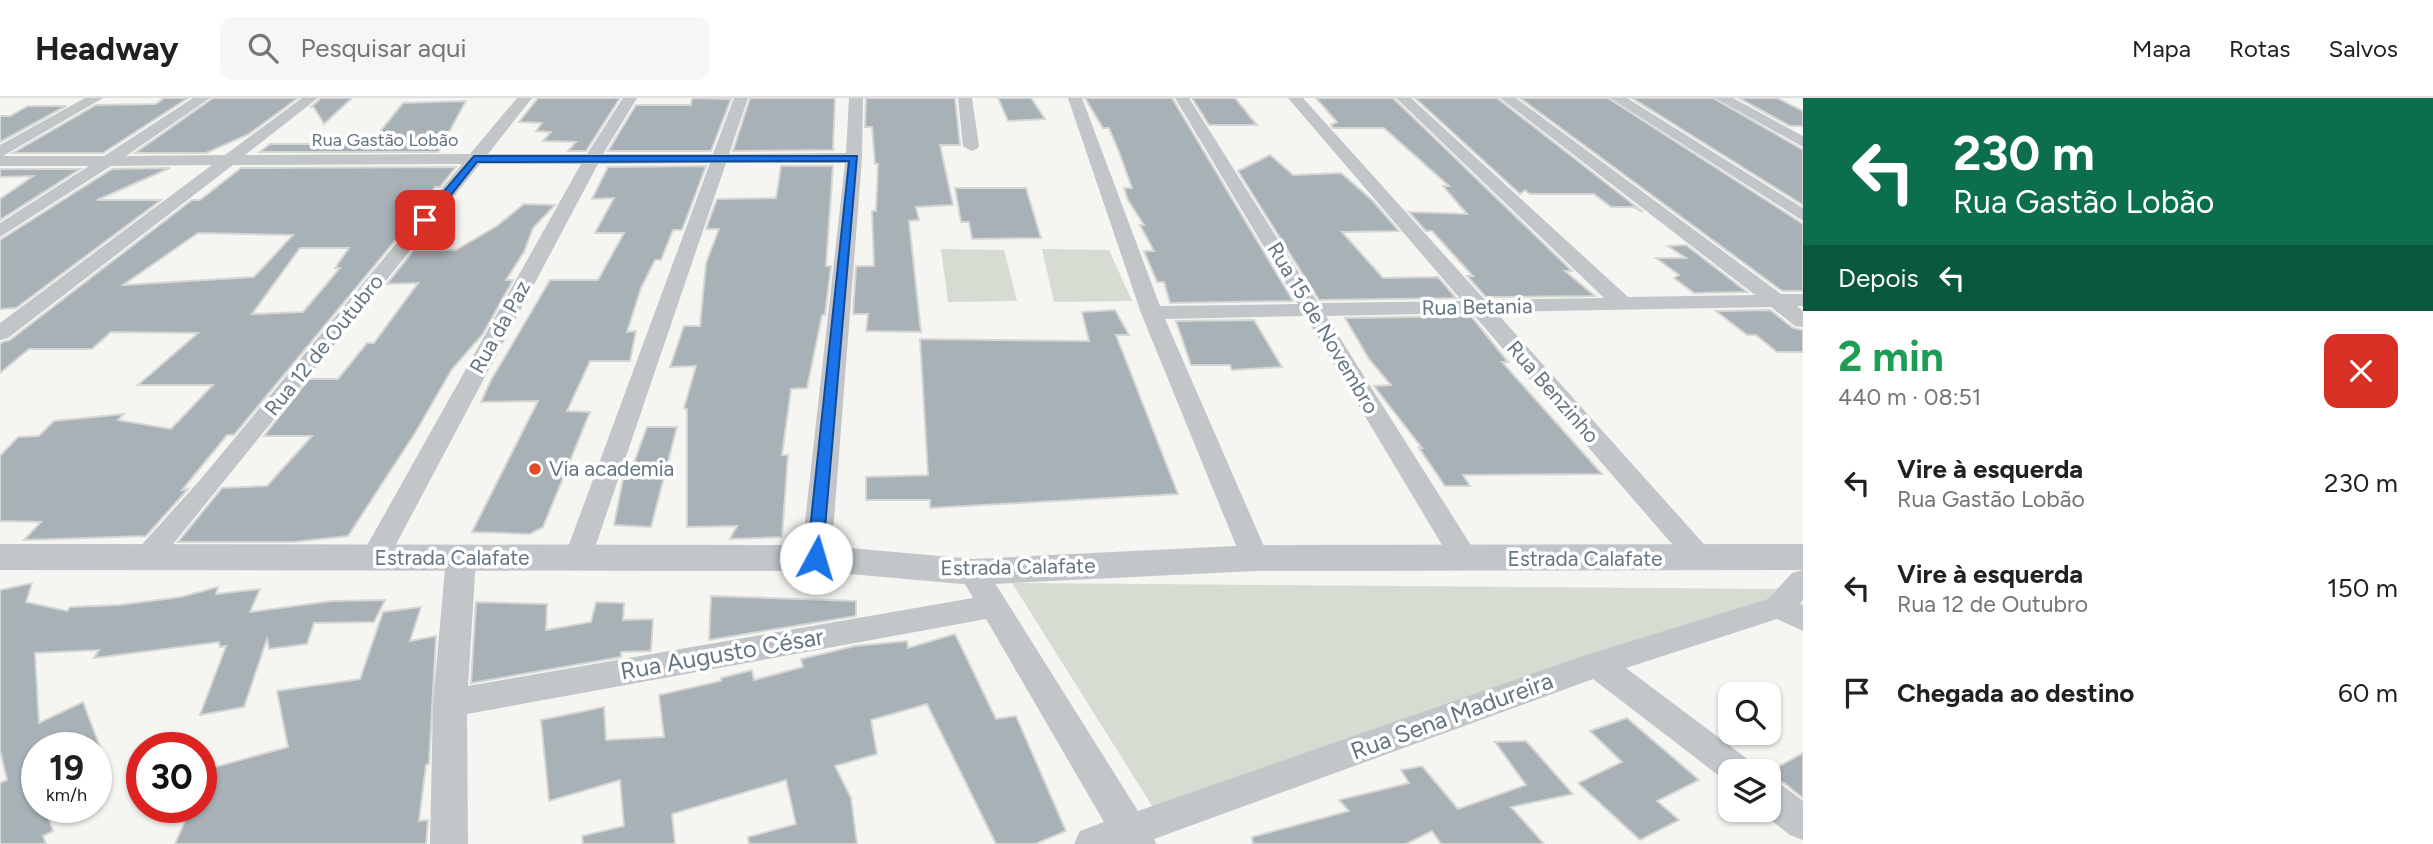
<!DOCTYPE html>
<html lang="pt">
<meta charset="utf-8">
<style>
:root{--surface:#fff;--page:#f6f6f6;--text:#202124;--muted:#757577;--line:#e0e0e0}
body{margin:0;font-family:Figtree,sans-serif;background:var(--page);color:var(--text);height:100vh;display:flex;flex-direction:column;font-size:26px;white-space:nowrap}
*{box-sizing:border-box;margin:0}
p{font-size:23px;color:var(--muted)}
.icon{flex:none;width:38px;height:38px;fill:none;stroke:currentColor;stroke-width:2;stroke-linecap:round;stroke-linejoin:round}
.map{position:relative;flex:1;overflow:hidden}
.sheet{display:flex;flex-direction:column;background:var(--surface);width:630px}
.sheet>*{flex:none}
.banner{background:#0b6e4f;color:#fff;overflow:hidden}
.controls{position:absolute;left:1718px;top:584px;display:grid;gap:14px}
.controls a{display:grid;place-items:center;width:63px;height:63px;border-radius:14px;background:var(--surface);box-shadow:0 2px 5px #0004;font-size:35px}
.speed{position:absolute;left:21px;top:634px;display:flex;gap:14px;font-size:35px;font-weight:700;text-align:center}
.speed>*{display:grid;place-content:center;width:91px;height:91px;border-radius:50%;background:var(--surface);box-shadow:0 2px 5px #0004;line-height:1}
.speed small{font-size:18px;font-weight:400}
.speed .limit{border:10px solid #d22;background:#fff;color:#111}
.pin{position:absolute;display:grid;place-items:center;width:60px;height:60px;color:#fff;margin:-30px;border-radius:14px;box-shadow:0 4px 10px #0006}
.me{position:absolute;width:77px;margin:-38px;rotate:6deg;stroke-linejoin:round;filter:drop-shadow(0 0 5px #0008)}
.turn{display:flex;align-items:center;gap:24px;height:147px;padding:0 35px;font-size:32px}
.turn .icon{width:91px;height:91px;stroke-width:2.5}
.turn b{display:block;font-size:49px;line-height:60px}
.then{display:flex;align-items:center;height:66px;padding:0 35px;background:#0003;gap:14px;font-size:26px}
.round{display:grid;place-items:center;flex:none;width:74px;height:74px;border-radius:14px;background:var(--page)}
.headline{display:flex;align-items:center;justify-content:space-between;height:119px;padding:0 35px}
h1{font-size:42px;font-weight:700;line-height:52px;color:#1e9e55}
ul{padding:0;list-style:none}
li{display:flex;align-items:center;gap:21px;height:105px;padding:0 35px}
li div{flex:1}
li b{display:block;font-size:26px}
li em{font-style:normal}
header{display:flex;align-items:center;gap:42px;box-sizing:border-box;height:98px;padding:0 35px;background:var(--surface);border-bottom:2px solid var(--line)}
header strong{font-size:33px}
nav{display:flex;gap:38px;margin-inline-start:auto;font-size:24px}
.search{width:490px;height:63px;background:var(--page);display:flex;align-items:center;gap:18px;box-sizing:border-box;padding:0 24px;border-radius:14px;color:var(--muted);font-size:26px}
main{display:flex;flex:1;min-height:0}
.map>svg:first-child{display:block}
.green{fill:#d6dcd2}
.building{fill:#a8b1b6;stroke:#d6d6d4;stroke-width:2;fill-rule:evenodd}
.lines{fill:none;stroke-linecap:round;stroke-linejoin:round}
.minor{fill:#c2c6c9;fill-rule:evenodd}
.tertiary{fill:#c2c6c9;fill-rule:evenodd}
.route{fill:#1a73e8;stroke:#114b97;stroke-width:2}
.poi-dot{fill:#e34a23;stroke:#fff;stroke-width:2.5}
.labels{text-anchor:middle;stroke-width:7;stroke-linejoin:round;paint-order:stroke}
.far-street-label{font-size:18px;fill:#647682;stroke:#fff}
.street-label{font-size:21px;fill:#647682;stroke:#fff}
.poi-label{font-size:21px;fill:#647682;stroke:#fff;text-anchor:start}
.near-street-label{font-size:24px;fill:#647682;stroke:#fff}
</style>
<header>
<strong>Headway</strong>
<div class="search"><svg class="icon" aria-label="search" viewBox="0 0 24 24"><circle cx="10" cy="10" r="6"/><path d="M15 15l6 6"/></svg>Pesquisar aqui</div>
<nav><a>Mapa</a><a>Rotas</a><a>Salvos</a></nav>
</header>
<main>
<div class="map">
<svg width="1803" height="746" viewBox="0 0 1803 746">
<rect width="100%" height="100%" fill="#f5f5f1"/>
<path class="green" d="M 941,151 L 1004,152 L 1017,203 L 948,204 Z
M 1042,151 L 1109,152 L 1132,203 L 1054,204 Z
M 1012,485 L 1778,491 L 1764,509 L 1156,714 Z"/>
<path class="building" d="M 164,0 L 188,0 L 103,55 L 13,55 L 96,7 L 156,6 Z
M 213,0 L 298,0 L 249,36 L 206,55 L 135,55 Z
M 321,0 L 352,0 L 324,26 L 313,8 L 310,10 Z
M 538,0 L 620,0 L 586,53 L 568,53 L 576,44 L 543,43 L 551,34 L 536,33 L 542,25 L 519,24 Z
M 692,0 L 731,1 L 711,53 L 608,53 L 636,7 L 691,7 Z
M 750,0 L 835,0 L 833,52 L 733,53 Z
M 866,0 L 955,0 L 960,47 L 940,47 L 953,107 L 916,109 L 919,122 L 909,123 L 921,234 L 866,233 L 868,216 L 853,216 L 856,168 L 874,168 L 872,113 L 876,113 L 878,66 L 875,66 L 872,29 L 865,29 Z
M 998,0 L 1031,0 L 1045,21 L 1008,23 Z
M 1085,0 L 1172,0 L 1293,203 L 1170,205 L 1164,184 L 1157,184 L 1144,153 L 1154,153 L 1140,127 L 1144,127 L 1128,102 L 1124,90 L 1132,90 L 1119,54 L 1109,30 L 1103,30 Z
M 1192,0 L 1235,0 L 1257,27 L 1209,27 Z
M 1316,0 L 1393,0 L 1572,173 L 1565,173 L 1595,198 L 1486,199 L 1467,178 L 1473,178 L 1432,133 L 1426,133 L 1409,114 L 1467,116 L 1443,88 L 1449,88 L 1384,30 L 1333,30 L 1331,27 L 1337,24 Z
M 1415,0 L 1497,0 L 1643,114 L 1633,109 L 1611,109 L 1594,96 L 1530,96 L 1525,92 L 1520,96 Z
M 1520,0 L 1608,0 L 1803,126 L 1803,193 L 1782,193 Z
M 1632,0 L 1713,0 L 1803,52 L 1803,107 Z
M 1739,0 L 1777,0 L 1803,13 L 1803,28 L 1790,28 Z
M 466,3 L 438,54 L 260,54 L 270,46 L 370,46 L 403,5 Z
M 28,8 L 66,8 L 0,44 L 0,18 L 10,18 Z
M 1270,57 L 1293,77 L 1341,75 L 1372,102 L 1399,133 L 1342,134 L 1383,180 L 1438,179 L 1456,200 L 1319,202 L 1238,73 Z
M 706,68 L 682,132 L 673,132 L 661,162 L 655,162 L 641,190 L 627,234 L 636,233 L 630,263 L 590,263 L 567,313 L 590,314 L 543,429 L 530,436 L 472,434 L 538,303 L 481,304 L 490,284 L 550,182 L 598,182 L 624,135 L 595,135 L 614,100 L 592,101 L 608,69 Z
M 781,68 L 833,68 L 826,168 L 831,168 L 825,217 L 822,217 L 807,290 L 791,291 L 782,357 L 788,357 L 782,439 L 730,441 L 737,428 L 687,429 L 687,311 L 684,310 L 696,268 L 670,269 L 684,228 L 700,228 L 706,165 L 719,131 L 706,131 L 717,101 L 776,100 Z
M 456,69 L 440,89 L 435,89 L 418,115 L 234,337 L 227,337 L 182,392 L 188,391 L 146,438 L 24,442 L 41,424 L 0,423 L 0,358 L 18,339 L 39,338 L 54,323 L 124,316 L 118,322 L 171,331 L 213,287 L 138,287 L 198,235 L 111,234 L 92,251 L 29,251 L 0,275 L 0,246 L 3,244 L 10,242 L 192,102 L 200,102 L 241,70 ZM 198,135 L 293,137 L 254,179 L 123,187 ZM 300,150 L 349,150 L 335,170 L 340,170 L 303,214 L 252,216 Z
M 170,70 L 97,102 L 161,102 L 16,210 L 0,211 L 0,142 L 112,71 Z
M 0,71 L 80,71 L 0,122 L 0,101 L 33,78 L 0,79 Z
M 955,90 L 1026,90 L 1041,140 L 972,141 L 969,124 L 961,124 Z
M 524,106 L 555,107 L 533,130 L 524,154 L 506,182 L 513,182 L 483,236 L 452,271 L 415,335 L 348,438 L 293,444 L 178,444 L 222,390 L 267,388 L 312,338 L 264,338 L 309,281 L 338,281 L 367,245 L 374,245 L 418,185 L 387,186 L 414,152 L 456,152 L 497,128 Z
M 1686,147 L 1747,194 L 1694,195 L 1674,180 L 1679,177 L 1656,160 L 1686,160 L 1668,148 Z
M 1115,212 L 1129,237 L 1116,237 L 1178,396 L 930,410 L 930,402 L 866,402 L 866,379 L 928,377 L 920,241 L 1089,243 L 1082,214 Z
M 1770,212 L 1793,230 L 1803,232 L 1803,254 L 1777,254 L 1756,237 L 1747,237 L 1716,213 Z
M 1471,218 L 1508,264 L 1502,264 L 1602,376 L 1463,377 L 1470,388 L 1445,388 L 1419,350 L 1422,350 L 1374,288 L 1391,287 L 1369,261 L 1345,220 Z
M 1254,222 L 1282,269 L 1232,272 L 1230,267 L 1191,267 L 1176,223 Z
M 647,329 L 677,329 L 651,429 L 614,427 L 623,381 L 628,381 Z
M 32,485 L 26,504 L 67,513 L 70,509 L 119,507 L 181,499 L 218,489 L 216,496 L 260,491 L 250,514 L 332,503 L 385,502 L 374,524 L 314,525 L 307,546 L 269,551 L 267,541 L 244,609 L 200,617 L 226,548 L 220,549 L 219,544 L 94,560 L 99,552 L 35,555 L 39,625 L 83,604 L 100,649 L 37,649 L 37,709 L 45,709 L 53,733 L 43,738 L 46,746 L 0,746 L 0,685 L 7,682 L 0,652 L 0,492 Z
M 711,498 L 856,503 L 856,518 L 709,542 Z
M 476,504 L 547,506 L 546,532 L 591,524 L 596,504 L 624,505 L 623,522 L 653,521 L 651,553 L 621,554 L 621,559 L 471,585 Z
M 421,509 L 410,543 L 436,538 L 429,666 L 426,667 L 419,723 L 428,722 L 426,746 L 175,746 L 191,709 L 201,709 L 201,673 L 288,649 L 277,593 L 360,581 L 383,514 Z
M 955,536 L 996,621 L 1016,618 L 1066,733 L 1035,746 L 996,746 L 927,606 L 871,622 L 877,656 L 835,668 L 851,700 L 857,746 L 749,746 L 748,739 L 796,726 L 786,682 L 672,716 L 675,746 L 583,746 L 582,738 L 624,728 L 620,682 L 549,703 L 541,622 L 604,609 L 606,642 L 664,639 L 659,597 L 721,583 L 721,580 L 752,572 L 754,582 L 803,569 L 801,561 L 855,548 L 907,543 L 908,550 Z
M 1627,620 L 1699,682 L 1657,703 L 1679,722 L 1640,742 L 1578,685 L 1622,664 L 1590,633 Z
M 1526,643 L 1573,696 L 1511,709 L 1544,746 L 1441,746 L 1432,733 L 1406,746 L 1253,746 L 1252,739 L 1349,713 L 1339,702 L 1409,685 L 1401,672 L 1422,668 L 1458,711 L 1526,687 L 1495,644 Z
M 1803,655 L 1803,700 L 1784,685 L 1769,681 L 1769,674 Z"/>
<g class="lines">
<path class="minor" d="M 85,0 L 103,0 L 3,58 L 104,58 L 193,0 L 210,0 L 126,58 L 225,57 L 302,0 L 318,0 L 245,57 L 470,56 L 517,0 L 532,0 L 488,56 L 587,56 L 623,0 L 637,0 L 603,56 L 713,56 L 734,0 L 748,0 L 729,56 L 846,55 L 849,0 L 863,0 L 862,60 L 831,460 L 826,467 L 816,470 L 806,467 L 801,460 L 845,65 L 726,65 L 589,467 L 579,470 L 569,467 L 564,460 L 710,65 L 598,66 L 385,467 L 375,470 L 365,467 L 360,460 L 581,66 L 480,66 L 157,466 L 147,469 L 137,466 L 133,459 L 137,452 L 200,382 L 462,66 L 233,67 L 8,240 L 0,242 L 0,225 L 212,67 L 111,68 L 0,139 L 0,125 L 89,68 L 0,68 L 0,47 Z
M 958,0 L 972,0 L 979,48 L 977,51 L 971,53 L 963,48 Z
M 1068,0 L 1082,0 L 1160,208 L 1298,206 L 1175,0 L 1189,0 L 1318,205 L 1462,203 L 1288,0 L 1303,0 L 1485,202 L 1604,200 L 1396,0 L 1411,0 L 1628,199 L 1755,197 L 1500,0 L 1516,0 L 1781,196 L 1803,196 L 1803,208 L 1797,208 L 1803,213 L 1803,229 L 1795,228 L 1771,209 L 1496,214 L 1711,454 L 1716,461 L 1711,468 L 1701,471 L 1691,468 L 1472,215 L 1326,218 L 1479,460 L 1474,467 L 1464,470 L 1454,467 L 1305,218 L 1165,221 L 1269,460 L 1264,467 L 1254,470 L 1244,467 L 1141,215 Z
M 1610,0 L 1627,0 L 1803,110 L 1803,123 Z
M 1715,0 L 1733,0 L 1803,38 L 1803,49 Z
M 461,450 L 471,453 L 476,460 L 468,588 L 973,500 L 958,474 L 963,466 L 973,463 L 983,466 L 1138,713 L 1586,557 L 1768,501 L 1792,475 L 1803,472 L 1803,502 L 1800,506 L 1803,507 L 1803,533 L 1777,521 L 1626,570 L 1750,663 L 1755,674 L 1731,674 L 1731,687 L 1593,581 L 1154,741 L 1156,746 L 1074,746 L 1080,733 L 1104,724 L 986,521 L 467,616 L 468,746 L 430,746 L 433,605 L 446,460 L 451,453 Z
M 1769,683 L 1782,687 L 1803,703 L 1803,742 L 1790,737 L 1758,712 L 1769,712 Z"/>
<path class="tertiary" d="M 0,446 L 816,447 L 973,461 L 1254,447 L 1803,446 L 1803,472 L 1254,473 L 973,487 L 816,473 L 0,472 Z"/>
</g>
<path class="route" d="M 474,58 L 857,58 L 822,465 L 810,465 L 807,460 L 849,63 L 477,64 L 429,125 L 421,125 L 421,120 Z"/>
<circle class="poi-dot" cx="535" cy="371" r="7"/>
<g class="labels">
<g class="far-street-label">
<text x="385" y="48">Rua Gastão Lobão</text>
</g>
<g class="street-label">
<text transform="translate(1477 209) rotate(-1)" y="7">Rua Betania</text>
<text transform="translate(500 229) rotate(-61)" y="7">Rua da Paz</text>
<text transform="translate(1323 230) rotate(59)" y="7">Rua 15 de Novembro</text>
<text transform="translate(324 247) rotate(-51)" y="7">Rua 12 de Outubro</text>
<text transform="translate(1553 294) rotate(49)" y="7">Rua Benzinho</text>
<text x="452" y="467">Estrada Calafate</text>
<text x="1585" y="468">Estrada Calafate</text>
<text transform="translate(1018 469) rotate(-1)" y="7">Estrada Calafate</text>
</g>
<g class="poi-label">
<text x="549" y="378">Via academia</text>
</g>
<g class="near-street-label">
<text transform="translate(722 556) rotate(-10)" y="8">Rua Augusto César</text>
<text transform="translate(1452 618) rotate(-20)" y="8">Rua Sena Madureira</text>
</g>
</g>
</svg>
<div class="controls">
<a><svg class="icon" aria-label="search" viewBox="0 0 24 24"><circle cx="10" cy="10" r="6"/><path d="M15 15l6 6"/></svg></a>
<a><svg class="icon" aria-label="layers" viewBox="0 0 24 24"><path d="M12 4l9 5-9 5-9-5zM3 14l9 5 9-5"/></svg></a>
</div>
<div class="speed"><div>19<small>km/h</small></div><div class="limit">30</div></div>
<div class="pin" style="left:425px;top:122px;background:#d93025"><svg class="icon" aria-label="arrive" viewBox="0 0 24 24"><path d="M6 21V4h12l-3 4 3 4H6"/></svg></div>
<svg class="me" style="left:816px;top:460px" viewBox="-20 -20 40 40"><circle r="19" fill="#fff"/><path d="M0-13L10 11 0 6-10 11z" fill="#1a73e8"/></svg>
</div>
<section class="sheet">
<div class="banner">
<div class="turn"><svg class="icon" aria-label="left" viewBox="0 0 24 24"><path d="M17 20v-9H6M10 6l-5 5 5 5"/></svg><div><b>230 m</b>Rua Gastão Lobão</div></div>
<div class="then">Depois<svg class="icon" aria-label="left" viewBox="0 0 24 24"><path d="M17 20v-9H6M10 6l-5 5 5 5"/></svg></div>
</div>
<div class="headline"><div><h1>2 min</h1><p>440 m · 08:51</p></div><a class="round" style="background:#d93025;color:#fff"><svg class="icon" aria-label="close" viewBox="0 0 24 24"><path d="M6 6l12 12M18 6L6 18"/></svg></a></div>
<ul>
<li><svg class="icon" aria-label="left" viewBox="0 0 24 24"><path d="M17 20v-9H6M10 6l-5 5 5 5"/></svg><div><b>Vire à esquerda</b><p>Rua Gastão Lobão</p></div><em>230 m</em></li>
<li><svg class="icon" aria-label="left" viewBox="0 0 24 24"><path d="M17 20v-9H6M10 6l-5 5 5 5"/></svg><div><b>Vire à esquerda</b><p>Rua 12 de Outubro</p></div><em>150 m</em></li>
<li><svg class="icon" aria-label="arrive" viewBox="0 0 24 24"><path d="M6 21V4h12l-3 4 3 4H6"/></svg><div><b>Chegada ao destino</b></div><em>60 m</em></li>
</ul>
</section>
</main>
